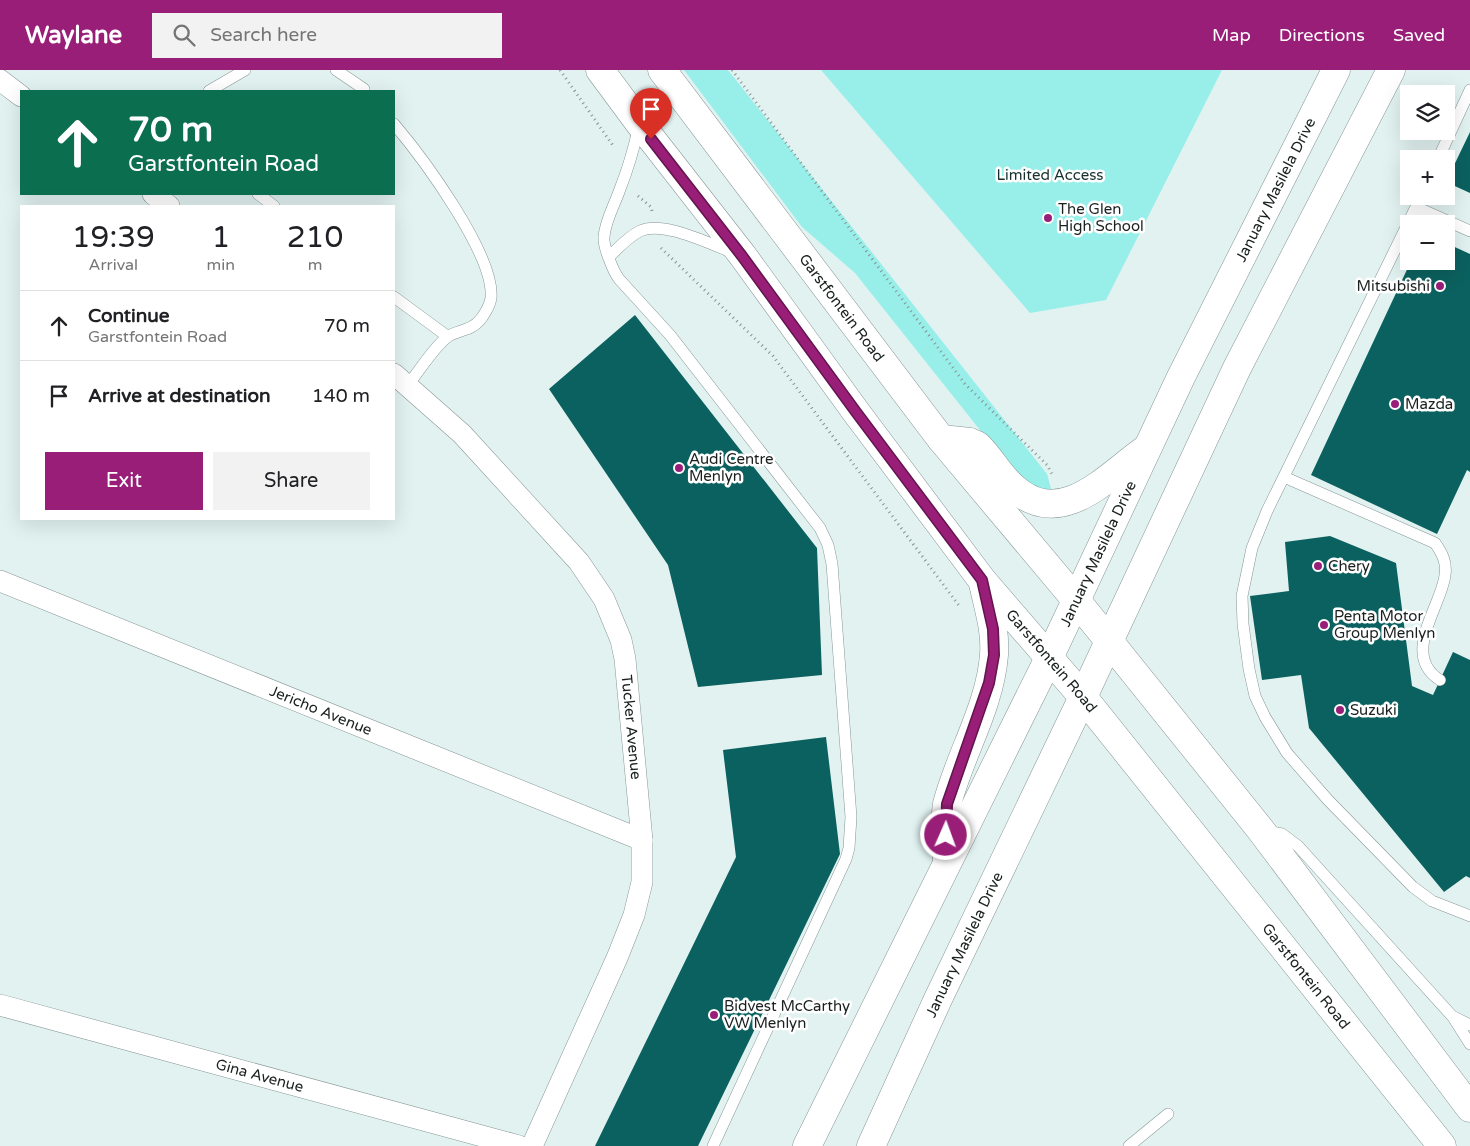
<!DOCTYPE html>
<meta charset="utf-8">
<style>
:root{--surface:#fff;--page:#f2f2f2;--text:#202124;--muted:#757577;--line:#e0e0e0;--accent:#981e78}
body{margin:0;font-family:"Varela Round",sans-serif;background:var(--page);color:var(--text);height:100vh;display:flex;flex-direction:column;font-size:19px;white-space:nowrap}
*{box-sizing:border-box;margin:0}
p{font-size:16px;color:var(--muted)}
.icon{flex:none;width:28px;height:28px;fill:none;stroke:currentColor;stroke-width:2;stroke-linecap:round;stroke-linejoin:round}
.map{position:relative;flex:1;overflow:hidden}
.sheet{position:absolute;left:20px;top:135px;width:375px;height:315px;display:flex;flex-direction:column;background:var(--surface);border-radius:0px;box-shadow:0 5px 20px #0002}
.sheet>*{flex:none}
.top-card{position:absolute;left:20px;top:20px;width:375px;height:105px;border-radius:0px;box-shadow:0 5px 20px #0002;background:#0b6e4f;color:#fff;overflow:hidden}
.tools{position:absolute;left:1400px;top:15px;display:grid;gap:10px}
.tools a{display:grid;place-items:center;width:55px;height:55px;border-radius:0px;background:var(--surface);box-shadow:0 5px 20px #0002;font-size:25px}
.pin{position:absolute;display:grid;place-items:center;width:42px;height:42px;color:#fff;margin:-51px -21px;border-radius:50% 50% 50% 0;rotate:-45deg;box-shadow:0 0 5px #0007}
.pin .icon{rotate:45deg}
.me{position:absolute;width:55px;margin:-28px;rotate:2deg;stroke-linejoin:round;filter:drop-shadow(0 0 4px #0008)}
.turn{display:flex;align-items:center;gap:18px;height:105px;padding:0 25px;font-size:22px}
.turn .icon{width:65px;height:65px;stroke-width:2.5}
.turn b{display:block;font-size:35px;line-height:42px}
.eta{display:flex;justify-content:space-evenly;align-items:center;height:85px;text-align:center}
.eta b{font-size:30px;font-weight:600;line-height:35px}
.action{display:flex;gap:10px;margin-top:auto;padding:10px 25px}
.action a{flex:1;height:58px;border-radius:0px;background:var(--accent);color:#fff;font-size:20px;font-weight:600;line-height:58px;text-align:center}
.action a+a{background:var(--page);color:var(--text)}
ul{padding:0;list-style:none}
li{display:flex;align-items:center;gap:15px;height:70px;padding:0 25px;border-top:1px solid var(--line)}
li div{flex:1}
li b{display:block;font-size:19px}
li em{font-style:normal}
header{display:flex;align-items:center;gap:30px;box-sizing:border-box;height:70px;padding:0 25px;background:var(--accent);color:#fff}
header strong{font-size:24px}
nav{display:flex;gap:28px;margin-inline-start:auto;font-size:18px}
.search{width:350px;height:45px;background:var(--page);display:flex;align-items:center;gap:12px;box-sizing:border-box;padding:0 18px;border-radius:0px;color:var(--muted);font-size:19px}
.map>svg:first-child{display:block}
.green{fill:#98efea}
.building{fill:#0b615f}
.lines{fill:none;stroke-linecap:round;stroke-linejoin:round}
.lane-casing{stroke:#879796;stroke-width:12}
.street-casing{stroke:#879796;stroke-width:22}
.secondary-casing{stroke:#879796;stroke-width:29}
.path{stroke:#869291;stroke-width:3;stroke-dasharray:1 4;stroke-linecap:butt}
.lane{stroke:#fff;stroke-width:11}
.street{stroke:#fff;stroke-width:21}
.secondary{stroke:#fff;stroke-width:28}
.route-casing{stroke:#63144e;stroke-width:12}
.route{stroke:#981e78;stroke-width:9}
.poi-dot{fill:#981e78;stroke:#fff;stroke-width:2}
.labels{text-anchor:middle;stroke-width:5;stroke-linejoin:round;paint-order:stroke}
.park-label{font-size:15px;fill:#17302e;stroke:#fff}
.street-label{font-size:15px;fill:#1a201f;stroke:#fff}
.poi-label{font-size:15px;fill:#1a201f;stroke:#fff;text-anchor:start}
</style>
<header>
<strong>Waylane</strong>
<div class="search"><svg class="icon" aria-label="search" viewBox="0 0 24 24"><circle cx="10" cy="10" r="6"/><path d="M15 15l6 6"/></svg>Search here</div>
<nav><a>Map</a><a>Directions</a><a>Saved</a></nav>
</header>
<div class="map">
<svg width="1470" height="1076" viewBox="0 0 1470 1076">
<rect width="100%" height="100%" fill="#e1f2f1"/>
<path class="green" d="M 684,0 L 728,0 L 1047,404 L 1052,422 L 1027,419 L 855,203 L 802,157 Z
M 821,0 L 1222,0 L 1106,230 L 1030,243 Z"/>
<path class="building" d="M 1470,62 L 1470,123 L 1446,112 Z
M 1446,173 L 1470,184 L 1470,402 L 1467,400 L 1437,464 L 1311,405 L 1411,191 L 1446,191 Z
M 635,245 L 817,478 L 822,605 L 698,617 L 668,495 L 549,319 Z
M 1330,466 L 1396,493 L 1412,616 L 1433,625 L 1453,582 L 1470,590 L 1470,808 L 1466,806 L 1444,822 L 1309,658 L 1301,605 L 1262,610 L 1250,526 L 1289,521 L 1285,472 Z
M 826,667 L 840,784 L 698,1076 L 595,1076 L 736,787 L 723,680 Z"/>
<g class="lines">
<g class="lane-casing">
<path id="lane" d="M 336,0 L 364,19
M 209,21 L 245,0
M 394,54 C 422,87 495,185 491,228 C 490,235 484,246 479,251 C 470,262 454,260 446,268 C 431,281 420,300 408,315
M 639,56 C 634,78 628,99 620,119 C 615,134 605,151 604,167 C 603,176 613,201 619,209 L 670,265 L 820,458 L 828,475 L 832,494 L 851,747 L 849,778 L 846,789 L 713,1076
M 1438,89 L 1470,20
M 258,124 L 274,136
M 1470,161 L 1416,137 L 1267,441 L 1252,478 L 1242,526 L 1243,554 L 1249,599 L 1255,626 L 1265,647 L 1287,683 L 1328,730 L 1413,817 L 1432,831 L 1470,846
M 610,186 C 619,177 628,167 640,161 C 663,150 709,174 732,182
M 394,227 L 447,266
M 1284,407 L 1435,473 C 1442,483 1447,492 1445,505 C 1442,535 1400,585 1440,610
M 1267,761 L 1282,764 L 1298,776 L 1452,946 L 1470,955
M 1453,947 L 1470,974
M 1129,1076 L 1168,1044"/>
</g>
<g class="street-casing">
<g id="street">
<path d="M 0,10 L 21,26"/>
<path d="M 153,124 L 169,136"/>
<path id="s1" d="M 394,304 L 462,364 L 579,492 L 604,529 L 621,570 L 625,589 L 642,770 L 642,812 L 634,845 L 617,888 L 532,1076"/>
<path id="s2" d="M 0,511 L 642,770"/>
<path id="s3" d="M 0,935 L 519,1076"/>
</g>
</g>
<g class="secondary-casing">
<g id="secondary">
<path id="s4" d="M 600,0 L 640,54 L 743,186 L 856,342 L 982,510 L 1083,627 L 1442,1076"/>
<path id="s5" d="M 662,0 L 941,369 L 1076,530 L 1260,759 L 1470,1038"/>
<path d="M 941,369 L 970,372 L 977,375 C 991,388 1000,407 1015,419 C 1063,460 1108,405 1146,379"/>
<path d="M 947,791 L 945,751 L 947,734 C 960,684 990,637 994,585 C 996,560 988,537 983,513"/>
<path id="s6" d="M 807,1076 L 1049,588 L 1181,307 L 1336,0"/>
<path id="s7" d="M 871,1076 L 938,929 L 1083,627 L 1237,298 L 1391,0"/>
</g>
</g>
<path class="path" d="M 560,0 L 614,77
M 732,0 L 965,314 L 1047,395 L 1053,406
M 638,126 L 651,137 L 652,141
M 661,178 L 773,286 L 960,537"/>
<use href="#lane" class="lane"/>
<use href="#street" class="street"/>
<use href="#secondary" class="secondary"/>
</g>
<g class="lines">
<g class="route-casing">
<path id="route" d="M 651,69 L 742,186 L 856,342 L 982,510 L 993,559 L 994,585 L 989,613 L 947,734 L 946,765"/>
</g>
<use href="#route" class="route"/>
</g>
<g class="poi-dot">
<circle cx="1048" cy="148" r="5"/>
<circle cx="1440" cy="216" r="5"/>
<circle cx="1395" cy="334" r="5"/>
<circle cx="679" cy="398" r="5"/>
<circle cx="1318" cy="496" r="5"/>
<circle cx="1324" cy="555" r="5"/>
<circle cx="1340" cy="640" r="5"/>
<circle cx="714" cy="945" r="5"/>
</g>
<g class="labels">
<g class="park-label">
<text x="1050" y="110">Limited Access</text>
</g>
<g class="street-label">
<text dy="5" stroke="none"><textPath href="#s6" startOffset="1065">January Masilela Drive</textPath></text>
<text dy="5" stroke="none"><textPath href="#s5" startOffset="298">Garstfontein Road</textPath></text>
<text dy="5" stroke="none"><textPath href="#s6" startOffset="660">January Masilela Drive</textPath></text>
<text dy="5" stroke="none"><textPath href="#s4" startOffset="744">Garstfontein Road</textPath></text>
<text dy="5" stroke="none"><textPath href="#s2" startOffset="346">Jericho Avenue</textPath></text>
<text dy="5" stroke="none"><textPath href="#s1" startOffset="441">Tucker Avenue</textPath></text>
<text dy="5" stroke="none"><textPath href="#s7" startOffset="222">January Masilela Drive</textPath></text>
<text dy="5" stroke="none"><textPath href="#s4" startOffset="1149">Garstfontein Road</textPath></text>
<text dy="5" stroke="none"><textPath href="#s3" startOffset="269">Gina Avenue</textPath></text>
</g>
<g class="poi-label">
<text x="1058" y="144">The Glen<tspan x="1058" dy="17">High School</tspan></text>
<text x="1430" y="221" text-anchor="end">Mitsubishi</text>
<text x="1405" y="339">Mazda</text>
<text x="689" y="394">Audi Centre<tspan x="689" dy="17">Menlyn</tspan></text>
<text x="1328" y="501">Chery</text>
<text x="1334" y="551">Penta Motor<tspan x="1334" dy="17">Group Menlyn</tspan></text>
<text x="1350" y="645">Suzuki</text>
<text x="724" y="941">Bidvest McCarthy<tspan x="724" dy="17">VW Menlyn</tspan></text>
</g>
</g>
</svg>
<div class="tools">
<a><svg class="icon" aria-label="layers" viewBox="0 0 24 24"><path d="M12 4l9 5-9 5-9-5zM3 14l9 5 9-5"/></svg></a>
<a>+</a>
<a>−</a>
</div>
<div class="pin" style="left:651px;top:69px;background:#d93025"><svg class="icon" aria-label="arrive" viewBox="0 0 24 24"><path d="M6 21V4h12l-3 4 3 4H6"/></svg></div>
<svg class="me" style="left:946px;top:765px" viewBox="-20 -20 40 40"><circle r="17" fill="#981e78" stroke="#fff" stroke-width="3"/><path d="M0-11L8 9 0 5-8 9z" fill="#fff"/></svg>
<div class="top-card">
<div class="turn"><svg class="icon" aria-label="ahead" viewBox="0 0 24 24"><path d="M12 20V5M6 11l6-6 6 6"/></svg><div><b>70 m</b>Garstfontein Road</div></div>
</div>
<section class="sheet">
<div class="eta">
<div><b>19:39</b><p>Arrival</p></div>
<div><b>1</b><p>min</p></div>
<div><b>210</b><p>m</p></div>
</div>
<ul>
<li><svg class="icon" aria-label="ahead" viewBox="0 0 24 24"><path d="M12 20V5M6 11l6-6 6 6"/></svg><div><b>Continue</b><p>Garstfontein Road</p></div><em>70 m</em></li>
<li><svg class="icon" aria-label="arrive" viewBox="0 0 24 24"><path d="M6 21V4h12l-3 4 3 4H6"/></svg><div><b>Arrive at destination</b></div><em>140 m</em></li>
</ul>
<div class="action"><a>Exit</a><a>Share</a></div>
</section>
</div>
